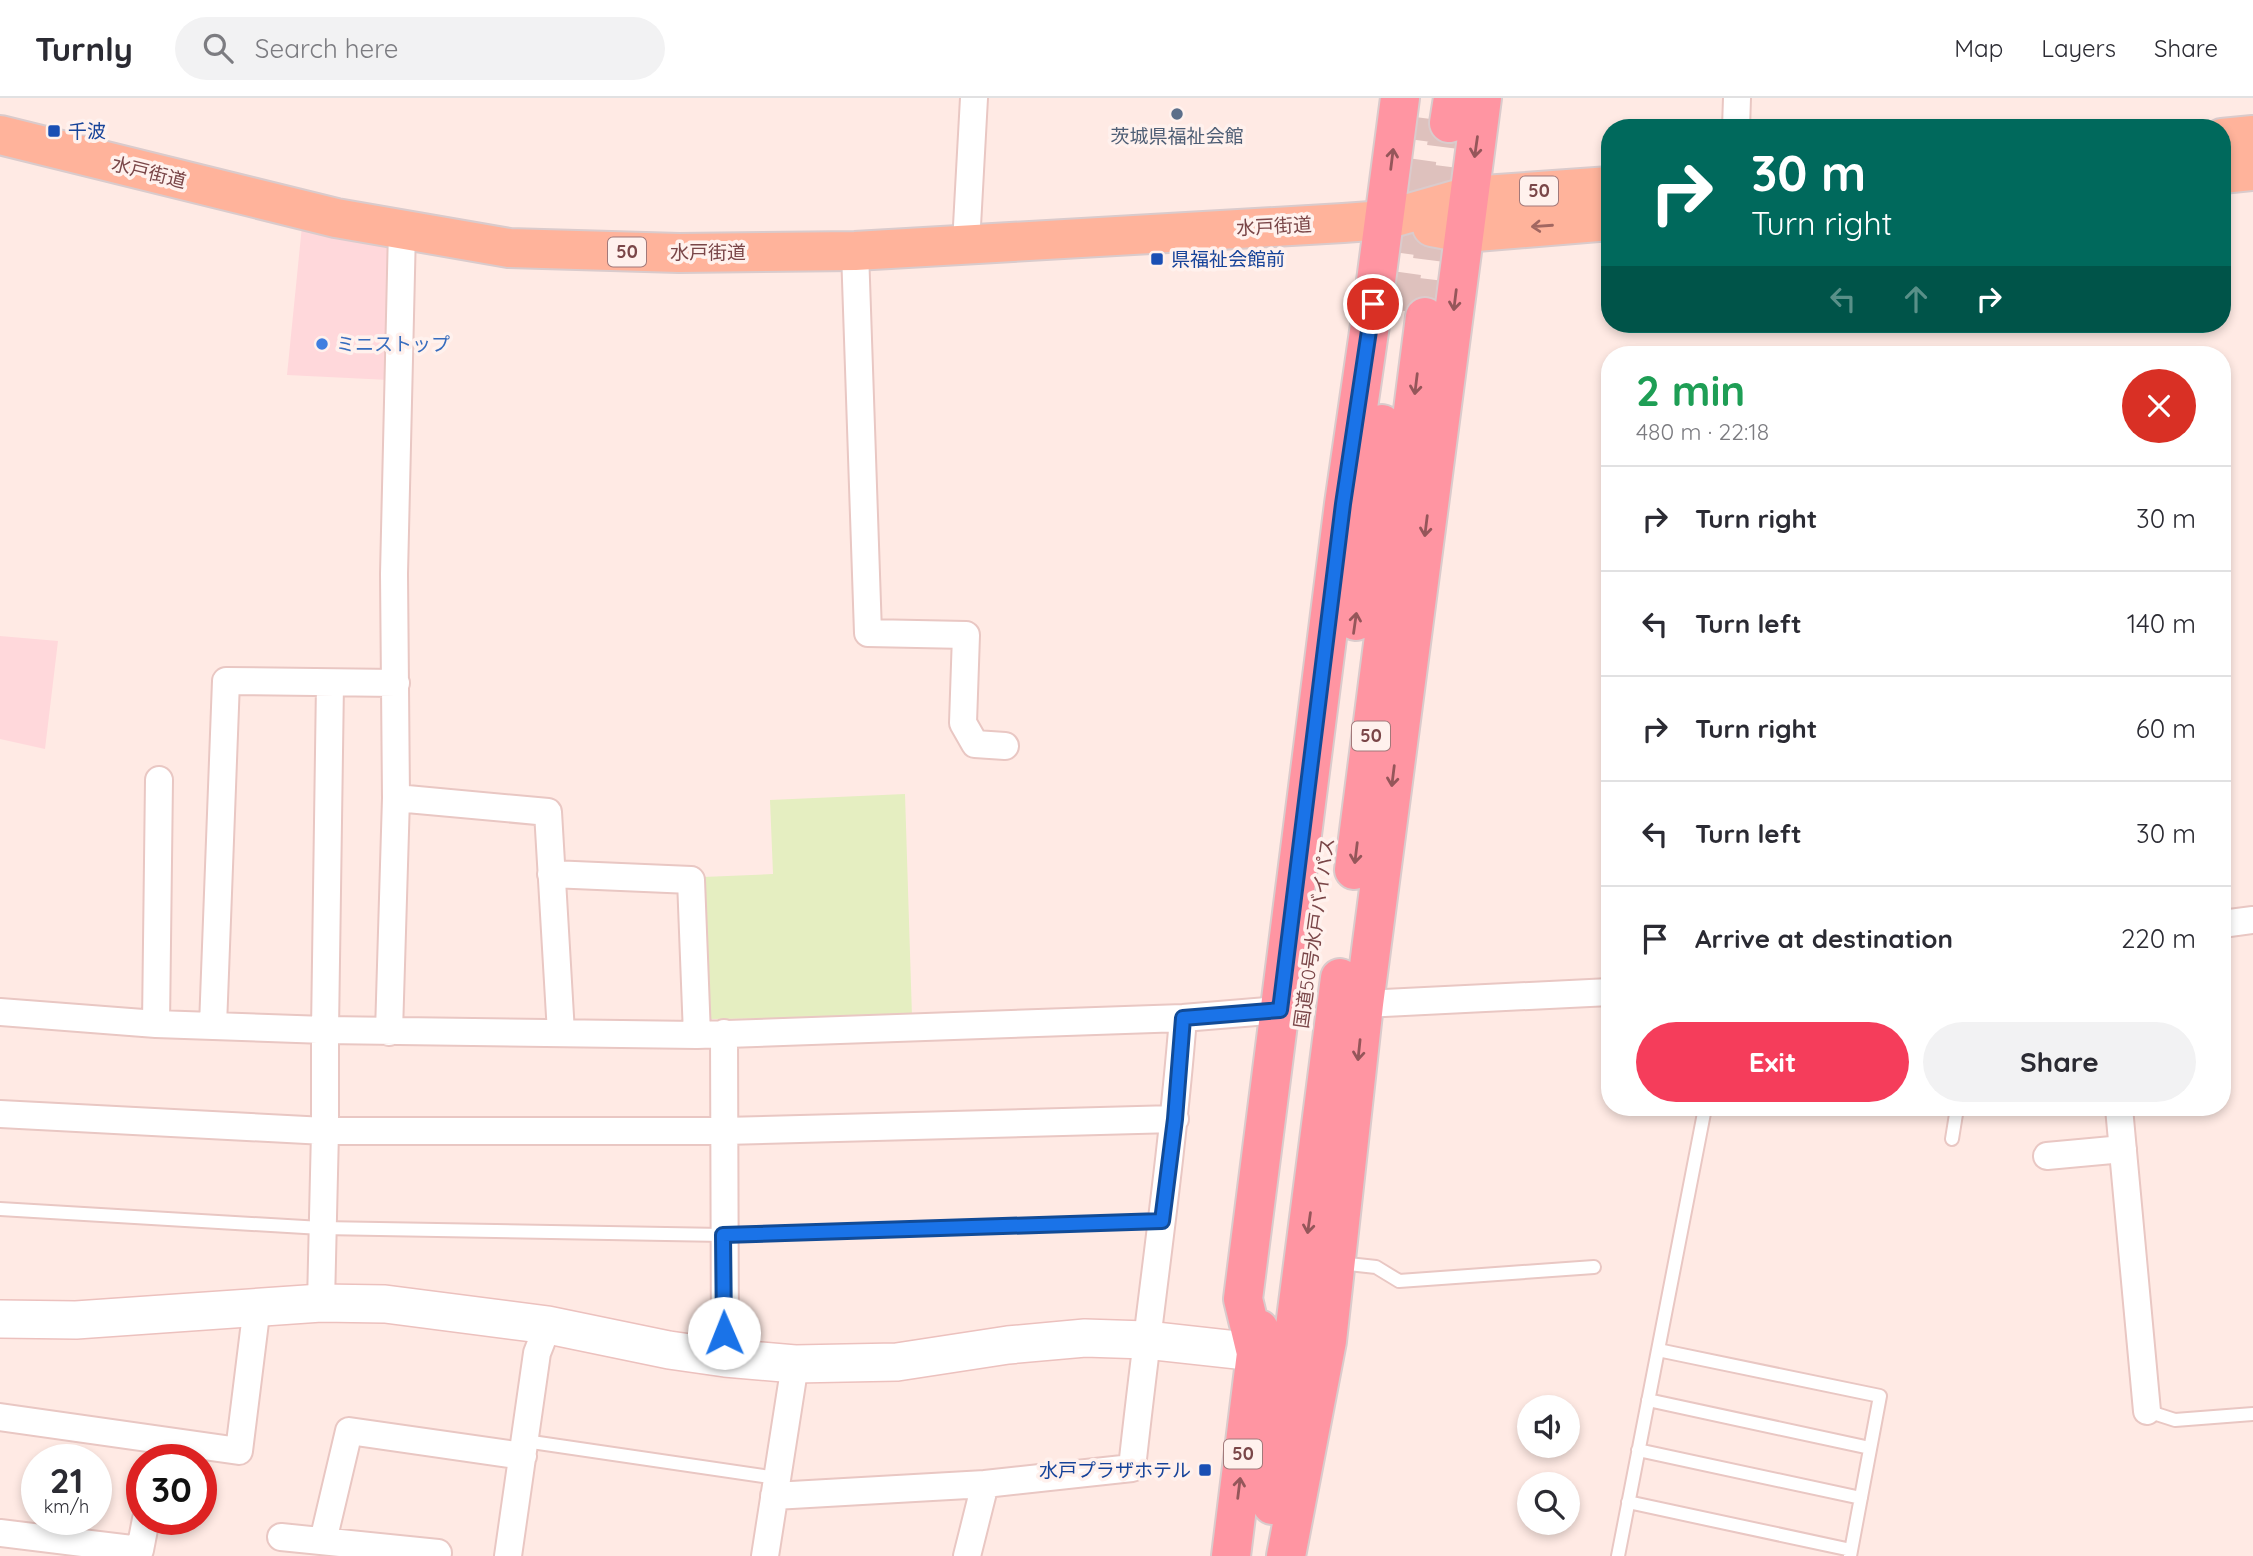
<!DOCTYPE html>
<meta charset="utf-8">
<style>
:root{--surface:#fff;--page:#f2f2f3;--text:#2b2b33;--muted:#7c7c81;--line:#e1e1e2;--accent:#f53d5b}
body{margin:0;font-family:Quicksand,"Noto Sans JP",sans-serif;background:var(--page);color:var(--text);height:100vh;display:flex;flex-direction:column;font-size:26px;white-space:nowrap}
*{box-sizing:border-box;margin:0}
p{font-size:23px;color:var(--muted)}
.icon{flex:none;width:38px;height:38px;fill:none;stroke:currentColor;stroke-width:2;stroke-linecap:round;stroke-linejoin:round}
.map{position:relative;flex:1;overflow:hidden}
.side{position:absolute;left:1601px;top:248px;width:630px;height:770px;display:flex;flex-direction:column;background:var(--surface);border-radius:28px;box-shadow:0 4px 10px #0003}
.side>*{flex:none}
.hud{position:absolute;left:1601px;top:21px;width:630px;height:214px;border-radius:28px;box-shadow:0 4px 10px #0003;background:#00695c;color:#fff;overflow:hidden}
.tools{position:absolute;left:1517px;top:1297px;display:grid;gap:14px}
.tools a{display:grid;place-items:center;width:63px;height:63px;border-radius:50%;background:var(--surface);box-shadow:0 4px 10px #0003;font-size:35px}
.speed{position:absolute;left:21px;top:1346px;display:flex;gap:14px;font-size:35px;font-weight:700;text-align:center}
.speed>*{display:grid;place-content:center;width:91px;height:91px;border-radius:50%;background:var(--surface);box-shadow:0 4px 10px #0003;line-height:1}
.speed small{font-size:18px;font-weight:400}
.speed .limit{border:10px solid #d22;background:#fff;color:#111}
.pin{position:absolute;display:grid;place-items:center;width:60px;height:60px;color:#fff;margin:-30px;border:4px solid #fff;border-radius:50%;box-shadow:0 2px 7px #0007}
.me{position:absolute;width:77px;margin:-38px;rotate:359deg;stroke-linejoin:round;filter:drop-shadow(0 0 5px #0008)}
.turn{display:flex;align-items:center;gap:24px;height:147px;padding:0 35px;font-size:32px}
.turn .icon{width:91px;height:91px;stroke-width:2.5}
.turn b{display:block;font-size:49px;line-height:60px}
.lanes{display:flex;align-items:center;height:66px;padding:0 35px;background:#0003;justify-content:center;gap:35px;direction:ltr}
.lanes .off{opacity:.35}
.round{display:grid;place-items:center;flex:none;width:74px;height:74px;border-radius:37px;background:var(--page)}
.summary{display:flex;align-items:center;justify-content:space-between;height:119px;padding:0 35px}
h1{font-size:42px;font-weight:800;line-height:52px;color:#1e9e55}
.primary-button{display:flex;gap:14px;margin-top:auto;padding:14px 35px}
.primary-button a{flex:1;height:80px;border-radius:42px;background:var(--accent);color:#fff;font-size:28px;font-weight:800;line-height:80px;text-align:center}
.primary-button a+a{background:var(--page);color:var(--text)}
ul{padding:0;list-style:none}
li{display:flex;align-items:center;gap:21px;height:105px;padding:0 35px;border-top:2px solid var(--line)}
li div{flex:1}
li b{display:block;font-size:26px}
li em{font-style:normal}
header{display:flex;align-items:center;gap:42px;box-sizing:border-box;height:98px;padding:0 35px;background:var(--surface);border-bottom:2px solid var(--line)}
header strong{font-size:33px}
nav{display:flex;gap:38px;margin-inline-start:auto;font-size:24px}
.search{width:490px;height:63px;background:var(--page);display:flex;align-items:center;gap:18px;box-sizing:border-box;padding:0 24px;border-radius:38px;color:var(--muted);font-size:26px}
.map>svg:first-child{display:block}
.commercial{fill:#ffd8db}
.green{fill:#e5eec1}
.lines{fill:none;stroke-linecap:round;stroke-linejoin:round}
.highway-tunnel{stroke:#dec1bd;stroke-width:38;stroke-dasharray:38 19;stroke-linecap:butt}
.lane-casing{stroke:#e9c7c3;stroke-width:16}
.street-casing{stroke:#e9c7c3;stroke-width:30}
.secondary-casing{stroke:#ecc1be;stroke-width:40}
.primary-casing{stroke:#dacbcc;stroke-width:42}
.highway-casing{stroke:#dacbcc;stroke-width:42}
.lane{stroke:#fff;stroke-width:12}
.street{stroke:#fff;stroke-width:26}
.secondary{stroke:#fff;stroke-width:37}
.primary{stroke:#ffb39b;stroke-width:38}
.highway{stroke:#ff95a2;stroke-width:38}
.oneway{stroke:#95565a}
.oneway2{stroke:#a26761}
.route-casing{stroke:#114b97;stroke-width:18}
.route{stroke:#1a73e8;stroke-width:12}
.service-dot{fill:#5c6f8a;stroke:#fff1ed;stroke-width:2.5}
.transit-dot{fill:#1a4fb4;stroke:#fff1ed;stroke-width:2.5}
.shop-dot{fill:#3f7fe0;stroke:#fff1ed;stroke-width:2.5}
.labels{text-anchor:middle;stroke-width:7;stroke-linejoin:round;paint-order:stroke}
.shield{fill:#fff1ed;stroke:#a2797a;stroke-width:2}
.shield-label{font-size:18px;font-weight:bold;fill:#7a4648}
.transit-label{font-size:19px;fill:#164399;stroke:#fff1ed;text-anchor:start}
.service-label{font-size:19px;fill:#4e5e75;stroke:#fff1ed}
.street-label{font-size:19px;fill:#7a4648;stroke:#fff1ed}
.shop-label{font-size:19px;fill:#366cbe;stroke:#fff1ed;text-anchor:start}
</style>
<header>
<strong>Turnly</strong>
<div class="search"><svg class="icon" aria-label="search" viewBox="0 0 24 24"><circle cx="10" cy="10" r="6"/><path d="M15 15l6 6"/></svg>Search here</div>
<nav><a>Map</a><a>Layers</a><a>Share</a></nav>
</header>
<div class="map">
<svg width="2253" height="1458" viewBox="0 0 2253 1458">
<rect width="100%" height="100%" fill="#ffeae4"/>
<path class="commercial" d="M 302,128 L 394,144 L 389,282 L 287,277 Z
M 0,538 L 58,543 L 45,651 L 0,641 Z"/>
<path class="green" d="M 905,696 L 912,919 L 705,921 L 703,779 L 773,776 L 770,702 Z"/>
<g class="lines">
<path class="highway-tunnel" d="M 1397,212 L 1423,20
M 1425,219 L 1449,25"/>
<g class="lane-casing">
<path id="lane" d="M 1952,1041 L 1957,1010
M 0,1111 L 321,1130 L 723,1137 L 1162,1123
M 1339,1165 L 1376,1169 L 1399,1183 L 1594,1169
M 1658,1252 L 1880,1298 L 1850,1458
M 1648,1302 L 1870,1350
M 2147,1313 L 2175,1322 L 2253,1316
M 525,1343 L 777,1380
M 1638,1352 L 1861,1400
M 1628,1404 L 1851,1452
M 1618,1458 L 1705,1010"/>
</g>
<g class="street-casing">
<path id="street" d="M 1736,30 L 1737,0
M 966,146 L 974,0
M 855,153 L 868,535 L 966,537 L 963,625 L 975,646 L 1005,648
M 396,700 L 548,714 L 561,935
M 551,776 L 691,782 L 697,937
M 2222,826 L 2253,822
M 1364,906 L 1610,894
M 0,914 L 156,926 L 325,932 L 697,937 L 1183,920 L 1280,912
M 156,926 L 159,682
M 213,928 L 226,583 L 396,585
M 389,934 L 396,700 L 394,476 L 402,132
M 724,935 L 725,1260
M 2119,1010 L 2147,1313
M 0,1016 L 325,1033 L 724,1033 L 1175,1021
M 2047,1058 L 2123,1051
M 321,1205 L 325,1033 L 325,932 L 330,585
M 0,1319 L 239,1353 L 257,1208
M 774,1398 L 985,1386
M 0,1435 L 140,1452 L 146,1421
M 281,1439 L 438,1455
M 323,1443 L 349,1333 L 523,1358
M 508,1458 L 537,1255 L 548,1227
M 765,1458 L 795,1266
M 967,1458 L 985,1386 L 1132,1370 C 1148,1220 1171,1071 1183,920"/>
</g>
<g class="secondary-casing">
<path id="secondary" d="M 0,1221 L 76,1222 L 321,1205 L 385,1206 L 548,1227 L 669,1252 L 725,1260 L 795,1266 L 897,1264 L 1008,1247 L 1085,1240 L 1146,1242 L 1283,1257"/>
</g>
<g class="primary-casing">
<path id="primary" d="M 0,37 L 336,120 L 509,150 L 679,155 L 855,153 L 1343,125 L 1385,122 L 1469,98 L 1610,88
M 2222,40 L 2253,37
M 2222,76 L 2253,73
M 1432,129 L 1464,135 L 1610,123"/>
</g>
<g class="highway-casing">
<path id="highway" d="M 1449,25 L 1453,0
M 1356,523 L 1382,326
M 1354,772 L 1425,219
M 1256,1255 L 1243,1201 L 1344,406 L 1373,206 L 1400,0
M 1272,1407 L 1340,880
M 1231,1458 L 1259,1231
M 1286,1458 L 1327,1243 L 1364,906 L 1482,0"/>
</g>
<use href="#lane" class="lane"/>
<use href="#street" class="street"/>
<use href="#secondary" class="secondary"/>
<use href="#primary" class="primary"/>
<use href="#highway" class="highway"/>
</g>
<defs><path id="oneway-shaft" d="M-6 0H5M1.5-3L5.5 0L1.5 3" fill="none" stroke-width="1.6" stroke-linecap="round" stroke-linejoin="round" transform="scale(1.75)"/></defs>
<g class="oneway">
<use href="#oneway-shaft" transform="translate(1476 49) rotate(98)"/>
<use href="#oneway-shaft" transform="translate(1392 61) rotate(-83)"/>
<use href="#oneway-shaft" transform="translate(1455 202) rotate(97)"/>
<use href="#oneway-shaft" transform="translate(1416 286) rotate(97)"/>
<use href="#oneway-shaft" transform="translate(1426 428) rotate(97)"/>
<use href="#oneway-shaft" transform="translate(1355 525) rotate(-82)"/>
<use href="#oneway-shaft" transform="translate(1393 678) rotate(97)"/>
<use href="#oneway-shaft" transform="translate(1356 755) rotate(97)"/>
<use href="#oneway-shaft" transform="translate(1359 952) rotate(96)"/>
<use href="#oneway-shaft" transform="translate(1309 1125) rotate(98)"/>
<use href="#oneway-shaft" transform="translate(1239 1390) rotate(-83)"/>
</g>
<use class="oneway2" href="#oneway-shaft" transform="translate(1542 128) rotate(176)"/>
<g class="lines">
<g class="route-casing">
<path id="route" d="M 724,1235 L 723,1137 L 1162,1123 L 1175,1021 L 1183,920 L 1280,912 L 1343,406 L 1373,206"/>
</g>
<use href="#route" class="route"/>
</g>
<circle class="service-dot" cx="1177" cy="16" r="7"/>
<g class="transit-dot">
<rect x="47" y="26" width="14" height="14" rx="3.5"/>
<rect x="1150" y="154" width="14" height="14" rx="3.5"/>
<rect x="1198" y="1365" width="14" height="14" rx="3.5"/>
</g>
<circle class="shop-dot" cx="322" cy="246" r="7"/>
<g class="labels">
<g class="shield">
<rect x="1520" y="78.5" width="38" height="29" rx="5"/>
<rect x="608" y="139.5" width="38" height="29" rx="5"/>
<rect x="1352" y="623.5" width="38" height="29" rx="5"/>
<rect x="1224" y="1341.5" width="38" height="29" rx="5"/>
</g>
<g class="shield-label">
<text x="1539" y="99">50</text>
<text x="627" y="160">50</text>
<text x="1371" y="644">50</text>
<text x="1243" y="1362">50</text>
</g>
<g class="transit-label">
<text x="68" y="40">千波</text>
<text x="1171" y="168">県福祉会館前</text>
<text x="1191" y="1379" text-anchor="end">水戸プラザホテル</text>
</g>
<g class="service-label">
<text x="1177" y="45">茨城県福祉会館</text>
</g>
<g class="street-label">
<text transform="translate(149 74) rotate(14)" y="7">水戸街道</text>
<text transform="translate(1274 128) rotate(-3)" y="7">水戸街道</text>
<text x="708" y="161">水戸街道</text>
<text transform="translate(1314 835) rotate(-82)" y="7">国道50号水戸バイパス</text>
</g>
<g class="shop-label">
<text x="336" y="253">ミニストップ</text>
</g>
</g>
</svg>
<div class="tools">
<a><svg class="icon" aria-label="sound" viewBox="0 0 24 24"><path d="M4 9h4l5-4v14l-5-4H4zM17 9q2 3 0 6"/></svg></a>
<a><svg class="icon" aria-label="search" viewBox="0 0 24 24"><circle cx="10" cy="10" r="6"/><path d="M15 15l6 6"/></svg></a>
</div>
<div class="speed"><div>21<small>km/h</small></div><div class="limit">30</div></div>
<div class="pin" style="left:1373px;top:206px;background:#d93025"><svg class="icon" aria-label="arrive" viewBox="0 0 24 24"><path d="M6 21V4h12l-3 4 3 4H6"/></svg></div>
<svg class="me" style="left:724px;top:1235px" viewBox="-20 -20 40 40"><circle r="19" fill="#fff"/><path d="M0-13L10 11 0 6-10 11z" fill="#1a73e8"/></svg>
<div class="hud">
<div class="turn"><svg class="icon" aria-label="right" viewBox="0 0 24 24"><path d="M7 20v-9h11M14 6l5 5-5 5"/></svg><div><b>30 m</b>Turn right</div></div>
<div class="lanes"><svg class="icon off" aria-label="left" viewBox="0 0 24 24"><path d="M17 20v-9H6M10 6l-5 5 5 5"/></svg><svg class="icon off" aria-label="ahead" viewBox="0 0 24 24"><path d="M12 20V5M6 11l6-6 6 6"/></svg><svg class="icon" aria-label="right" viewBox="0 0 24 24"><path d="M7 20v-9h11M14 6l5 5-5 5"/></svg></div>
</div>
<section class="side">
<div class="summary"><div><h1>2 min</h1><p>480 m · 22:18</p></div><a class="round" style="background:#d93025;color:#fff"><svg class="icon" aria-label="close" viewBox="0 0 24 24"><path d="M6 6l12 12M18 6L6 18"/></svg></a></div>
<ul>
<li><svg class="icon" aria-label="right" viewBox="0 0 24 24"><path d="M7 20v-9h11M14 6l5 5-5 5"/></svg><div><b>Turn right</b></div><em>30 m</em></li>
<li><svg class="icon" aria-label="left" viewBox="0 0 24 24"><path d="M17 20v-9H6M10 6l-5 5 5 5"/></svg><div><b>Turn left</b></div><em>140 m</em></li>
<li><svg class="icon" aria-label="right" viewBox="0 0 24 24"><path d="M7 20v-9h11M14 6l5 5-5 5"/></svg><div><b>Turn right</b></div><em>60 m</em></li>
<li><svg class="icon" aria-label="left" viewBox="0 0 24 24"><path d="M17 20v-9H6M10 6l-5 5 5 5"/></svg><div><b>Turn left</b></div><em>30 m</em></li>
<li><svg class="icon" aria-label="arrive" viewBox="0 0 24 24"><path d="M6 21V4h12l-3 4 3 4H6"/></svg><div><b>Arrive at destination</b></div><em>220 m</em></li>
</ul>
<div class="primary-button"><a>Exit</a><a>Share</a></div>
</section>
</div>
